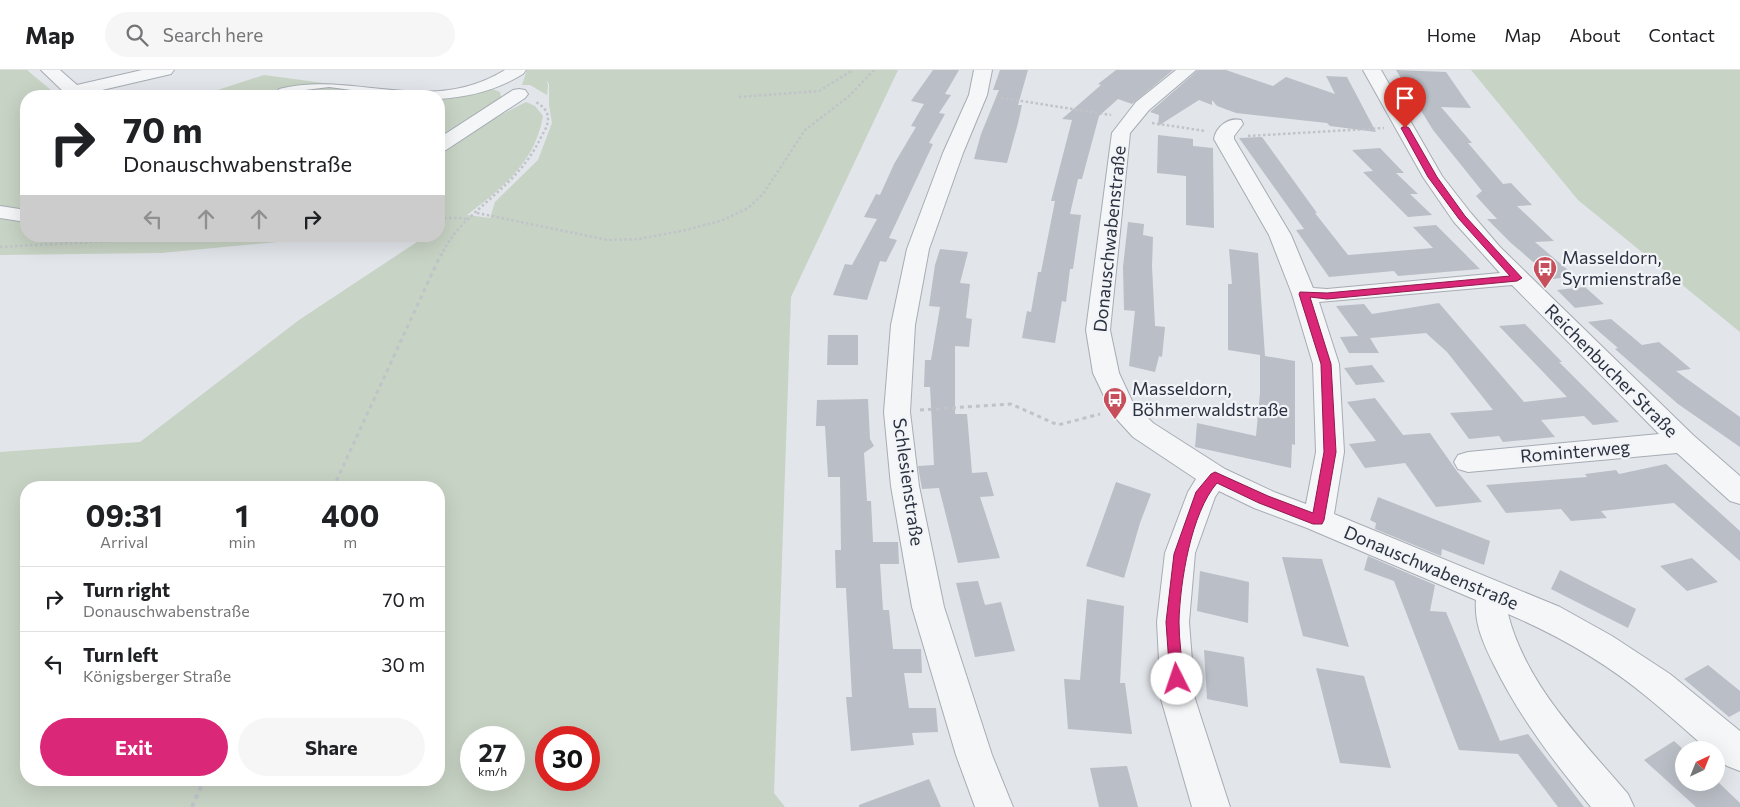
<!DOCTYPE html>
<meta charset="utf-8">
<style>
:root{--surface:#fff;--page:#f6f6f6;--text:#202124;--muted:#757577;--line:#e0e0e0;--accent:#db2777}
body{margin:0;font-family:Commissioner,sans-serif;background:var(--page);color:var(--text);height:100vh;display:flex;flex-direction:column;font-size:19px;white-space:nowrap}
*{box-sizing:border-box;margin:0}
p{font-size:16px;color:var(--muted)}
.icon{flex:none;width:28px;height:28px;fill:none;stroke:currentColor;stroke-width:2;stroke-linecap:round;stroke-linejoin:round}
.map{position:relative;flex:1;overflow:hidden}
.drawer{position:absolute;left:20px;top:411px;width:425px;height:305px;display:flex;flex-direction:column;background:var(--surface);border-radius:20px;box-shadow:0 5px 20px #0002}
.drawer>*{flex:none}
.top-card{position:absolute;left:20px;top:20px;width:425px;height:152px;border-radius:20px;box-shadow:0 5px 20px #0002;background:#fff;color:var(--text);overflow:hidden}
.needle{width:32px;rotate:43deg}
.buttons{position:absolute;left:1675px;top:671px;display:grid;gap:10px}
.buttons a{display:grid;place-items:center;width:50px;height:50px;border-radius:50%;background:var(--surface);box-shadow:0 5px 20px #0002;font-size:25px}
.speed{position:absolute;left:460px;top:656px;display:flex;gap:10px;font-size:25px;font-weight:700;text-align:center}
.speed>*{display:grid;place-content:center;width:65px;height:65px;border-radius:50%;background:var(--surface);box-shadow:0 5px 20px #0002;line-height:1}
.speed small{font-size:12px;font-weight:400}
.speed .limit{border:8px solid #d22;background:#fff;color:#111}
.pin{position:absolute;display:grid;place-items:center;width:42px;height:42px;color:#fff;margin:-51px -21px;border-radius:50% 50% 50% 0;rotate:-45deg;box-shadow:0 0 5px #0007}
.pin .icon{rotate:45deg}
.me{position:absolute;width:55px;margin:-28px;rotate:356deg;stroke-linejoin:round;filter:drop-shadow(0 0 4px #0008)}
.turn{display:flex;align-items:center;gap:18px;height:105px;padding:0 20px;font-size:22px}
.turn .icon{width:65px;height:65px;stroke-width:2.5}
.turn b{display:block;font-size:35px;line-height:42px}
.lanes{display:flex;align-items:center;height:48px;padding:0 20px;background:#0003;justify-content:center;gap:25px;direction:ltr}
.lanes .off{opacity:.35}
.eta{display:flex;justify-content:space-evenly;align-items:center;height:85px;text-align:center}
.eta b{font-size:30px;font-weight:700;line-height:35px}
.primary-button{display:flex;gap:10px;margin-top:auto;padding:10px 20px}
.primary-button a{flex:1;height:58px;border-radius:30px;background:var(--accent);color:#fff;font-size:20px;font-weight:700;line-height:58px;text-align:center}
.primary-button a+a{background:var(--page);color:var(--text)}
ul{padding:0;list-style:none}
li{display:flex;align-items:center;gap:15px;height:65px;padding:0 20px;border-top:1px solid var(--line)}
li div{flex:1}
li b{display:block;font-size:19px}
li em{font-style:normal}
header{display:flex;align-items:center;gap:30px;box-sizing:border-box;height:70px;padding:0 25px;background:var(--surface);border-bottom:1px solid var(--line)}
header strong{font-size:24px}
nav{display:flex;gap:28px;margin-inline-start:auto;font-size:18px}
.search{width:350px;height:45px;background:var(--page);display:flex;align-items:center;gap:12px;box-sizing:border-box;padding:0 18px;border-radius:28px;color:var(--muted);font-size:19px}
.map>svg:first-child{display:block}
.green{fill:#c7d3c4;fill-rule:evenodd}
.building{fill:#babec6}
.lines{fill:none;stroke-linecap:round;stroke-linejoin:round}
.minor-casing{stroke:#a7acb4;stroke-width:2}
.path-far2{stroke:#c0c3c8;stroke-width:2.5;stroke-dasharray:2.5 2.5;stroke-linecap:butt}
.path-far1{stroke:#c0c3c8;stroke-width:3;stroke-dasharray:4 4;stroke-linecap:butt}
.path{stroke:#c0c3c8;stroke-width:4;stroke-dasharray:4.5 4.5;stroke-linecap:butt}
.minor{fill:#f5f6f8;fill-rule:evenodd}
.route{fill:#db2777;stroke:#8e194d}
.labels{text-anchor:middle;stroke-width:4.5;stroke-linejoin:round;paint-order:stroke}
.street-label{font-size:18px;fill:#2b3241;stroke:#f2f4f7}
.poi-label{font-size:18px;fill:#2b3241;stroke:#f2f4f7;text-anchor:start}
</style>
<header>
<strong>Map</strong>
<div class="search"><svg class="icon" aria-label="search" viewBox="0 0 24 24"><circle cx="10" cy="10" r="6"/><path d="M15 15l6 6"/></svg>Search here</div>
<nav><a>Home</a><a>Map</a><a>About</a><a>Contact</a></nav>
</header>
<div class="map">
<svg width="1740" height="737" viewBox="0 0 1740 737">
<rect width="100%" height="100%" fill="#e2e5ea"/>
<path class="green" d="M 0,0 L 27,0 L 58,26 L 26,26 L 26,166 L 340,166 L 161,183 L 0,185 Z
M 527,0 L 898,0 L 791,227 L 774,723 L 785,737 L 0,737 L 0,382 L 140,372 L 299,250 L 426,166 L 439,166 L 439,28 L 492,19 L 500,22 L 501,27 L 476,46 L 493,49 L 526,32 L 535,36 L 543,46 C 535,93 502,118 467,145 L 490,148 L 495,132 L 538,90 L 552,53 L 549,35 L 549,14 L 546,10 L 548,15 L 547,25 L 530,15 L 522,15 ZM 26,418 L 439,418 L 439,710 L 26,710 ZM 471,668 L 514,668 L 514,710 L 471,710 ZM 546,668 L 589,668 L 589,710 L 546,710 Z
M 1471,0 L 1740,0 L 1740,262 L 1578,130 Z
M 264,5 L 420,26 L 199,26 Z"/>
<path class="building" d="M 933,0 L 959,0 L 945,24 L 951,25 L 939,43 L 945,44 L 929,73 L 933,74 L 889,168 L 897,170 L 886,192 L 880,191 L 867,230 L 833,225 L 845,194 L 852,195 L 877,149 L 864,147 L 876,124 L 880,125 L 894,94 L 916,57 L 911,56 L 924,34 L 911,31 Z
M 1000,0 L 1028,0 L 1018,35 L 1022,35 L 1018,53 L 1007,93 L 974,89 L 981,64 L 999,20 L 993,20 Z
M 1116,0 L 1173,0 L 1132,34 L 1118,29 L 1099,46 L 1082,109 L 1078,109 L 1070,144 L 1081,145 L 1073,199 L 1070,199 L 1066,232 L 1062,231 L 1055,273 L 1022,268 L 1027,241 L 1031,242 L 1038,202 L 1041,202 L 1055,131 L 1051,131 L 1072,50 L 1062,49 L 1101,15 L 1098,14 Z
M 1198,0 L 1226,0 L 1273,16 L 1286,7 L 1335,24 L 1326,6 L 1347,7 L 1376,62 L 1330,56 L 1327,53 L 1236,43 L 1217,36 L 1212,30 L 1212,35 L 1199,30 L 1158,56 L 1159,45 L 1150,42 Z
M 1396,0 L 1446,2 L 1471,38 L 1441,37 L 1472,73 L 1468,73 L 1503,114 L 1511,113 L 1532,135 L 1517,136 L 1554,171 L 1535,172 L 1575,206 L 1553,209 L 1511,173 L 1487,149 L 1497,149 L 1476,126 L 1482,121 L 1433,60 Z
M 1158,65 L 1193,69 L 1193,76 L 1213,78 L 1214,158 L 1186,155 L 1186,106 L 1157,103 Z
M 1262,67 L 1317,143 L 1315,143 L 1348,185 L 1433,178 L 1413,157 L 1436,155 L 1480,199 L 1398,206 L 1394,201 L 1329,207 L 1296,160 L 1304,159 L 1239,68 Z
M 1380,78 L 1404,103 L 1396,103 L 1418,124 L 1410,124 L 1432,145 L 1408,147 L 1363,102 L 1373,101 L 1352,80 Z
M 1128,152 L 1144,154 L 1143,165 L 1153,167 L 1152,196 L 1155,256 L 1165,257 L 1162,287 L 1159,286 L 1155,302 L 1129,296 L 1135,241 L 1124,240 L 1123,197 Z
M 940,179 L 968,182 L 960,213 L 970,214 L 966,248 L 972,249 L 969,277 L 955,276 L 955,344 L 967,344 L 972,403 L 987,402 L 994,426 L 980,427 L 1000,488 L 958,493 L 939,418 L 922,419 L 918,396 L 934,395 L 930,317 L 924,317 L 925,290 L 931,290 L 940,237 L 929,236 L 935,195 Z
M 1229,179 L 1258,183 L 1265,286 L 1295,291 L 1295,375 L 1292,374 L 1291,398 L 1195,377 L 1197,353 L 1256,366 L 1260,323 L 1260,285 L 1228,280 L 1228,214 L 1232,214 Z
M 1585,217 L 1604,234 L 1575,238 L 1557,220 Z
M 1439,233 L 1524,332 L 1567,327 L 1499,256 L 1525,254 L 1562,292 L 1559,292 L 1619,352 L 1593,355 L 1584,346 L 1541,350 L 1555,367 L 1503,372 L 1499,366 L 1469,369 L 1450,343 L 1493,340 L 1447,282 L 1426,263 L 1370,268 L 1379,283 L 1349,283 L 1340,267 L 1358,266 L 1336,236 L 1364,234 L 1372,244 Z
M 1611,249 L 1642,275 L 1659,272 L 1691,299 L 1676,301 L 1740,347 L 1740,377 L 1678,334 L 1615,279 L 1618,278 L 1588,252 Z
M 828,265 L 858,265 L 858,295 L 827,295 Z
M 1372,295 L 1385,312 L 1356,315 L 1344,298 Z
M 1375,328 L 1403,365 L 1430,363 L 1456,400 L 1482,432 L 1436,437 L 1405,393 L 1365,398 L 1349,374 L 1376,371 L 1347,332 Z
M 868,329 L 870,369 L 874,376 L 864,383 L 867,431 L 871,431 L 873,472 L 898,472 L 899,494 L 880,494 L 883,540 L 889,540 L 893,579 L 921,579 L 922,603 L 904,603 L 909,638 L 936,638 L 938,662 L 912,663 L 914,675 L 851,681 L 846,627 L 852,627 L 846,518 L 836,518 L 835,480 L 841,480 L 840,407 L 828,407 L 825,356 L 816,356 L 817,330 Z
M 1666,394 L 1740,461 L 1740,491 L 1674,433 L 1601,441 L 1607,448 L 1571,451 L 1561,439 L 1506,443 L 1486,415 L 1587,407 L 1585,404 L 1616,400 L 1619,404 Z
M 1116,412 L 1151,424 L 1140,453 L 1124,508 L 1086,496 Z
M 1378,427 L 1490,471 L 1484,495 L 1442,479 L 1441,486 L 1375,459 L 1376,453 L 1370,450 Z
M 1368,486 L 1435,515 L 1430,541 L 1446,542 L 1500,671 L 1528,664 L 1584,737 L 1558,737 L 1518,684 L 1459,680 L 1394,511 L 1364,500 Z
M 1282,487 L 1322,489 L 1349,577 L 1303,566 Z
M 1692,488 L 1718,512 L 1687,521 L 1660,496 Z
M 1560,500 L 1636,539 L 1628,558 L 1551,519 Z
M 1200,501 L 1249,512 L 1248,553 L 1197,541 Z
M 978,511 L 985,535 L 1001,532 L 1015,581 L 975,587 L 956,513 Z
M 1087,529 L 1124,536 L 1120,613 L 1125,613 L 1132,664 L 1068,659 L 1064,609 L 1080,610 Z
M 1204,580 L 1244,587 L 1248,637 L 1207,629 Z
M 1708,595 L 1740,621 L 1740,641 L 1729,647 L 1684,609 Z
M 1316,598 L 1364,606 L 1391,698 L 1340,693 Z
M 1674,671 L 1684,680 L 1684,712 L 1718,712 L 1740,733 L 1740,737 L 1696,737 L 1644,690 Z
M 1127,696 L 1138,737 L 1099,737 L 1090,698 Z
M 929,709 L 941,737 L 859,737 L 859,735 Z"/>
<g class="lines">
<g class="minor-casing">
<path id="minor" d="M 41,0 L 60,0 L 77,15 L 142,0 L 174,0 L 171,4 L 85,24 L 87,26 L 68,26 Z
M 505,0 L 526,0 L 523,4 C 497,20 469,27 439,29 L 439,26 L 396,26 L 329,17 L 305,20 L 294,26 L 276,26 L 279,19 C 353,0 429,47 505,0 Z
M 974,0 L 992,0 L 987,25 L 963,83 L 929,179 L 915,255 L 910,342 L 919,416 L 944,537 L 992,685 L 1013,737 L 975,737 L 956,685 L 912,537 L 891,416 L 884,342 L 891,255 L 907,179 L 943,83 L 969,25 Z
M 1176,0 L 1196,0 L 1149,40 L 1130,63 L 1110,260 L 1119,303 L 1133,333 L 1153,353 L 1225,399 L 1274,422 L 1306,434 L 1316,382 L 1313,294 L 1292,224 L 1269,165 L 1214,69 C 1216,56 1229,47 1241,50 L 1243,54 L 1234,66 L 1234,69 L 1291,165 L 1313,218 L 1327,219 L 1500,203 L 1454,152 L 1423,107 L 1363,0 L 1381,0 L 1442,106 L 1470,142 L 1500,177 L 1693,365 L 1740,406 L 1740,434 L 1730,431 L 1677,383 L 1468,402 L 1458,399 L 1454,392 L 1458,385 L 1468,382 L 1659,364 L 1512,215 L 1319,232 L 1339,294 L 1344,382 L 1334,444 L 1560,537 L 1612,566 L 1670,604 L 1740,661 L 1740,701 L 1727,696 L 1716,687 L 1716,680 L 1708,680 C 1688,662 1668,644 1647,627 C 1606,593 1557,565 1508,544 C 1526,615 1582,670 1628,724 L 1634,737 L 1591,737 C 1554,692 1520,648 1494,595 C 1484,575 1474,554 1476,530 L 1307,458 L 1254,438 L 1219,421 L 1215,427 L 1195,483 L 1189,552 L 1195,629 L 1230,737 L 1192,737 L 1161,629 L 1157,552 L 1165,483 L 1188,422 L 1196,409 L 1133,367 L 1113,345 L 1093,303 L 1086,260 L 1112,63 L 1136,32 Z
M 519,19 L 525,20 L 528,24 L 525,28 L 446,80 L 439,82 L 439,68 L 513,20 Z
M 0,136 L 26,140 L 26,152 L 0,148 Z"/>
</g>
<path class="path-far2" d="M 739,27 L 819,21 L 853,0
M 996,27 L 1111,45
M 1152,53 L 1205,61
M 1248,66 L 1384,58
M 477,143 L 608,170 L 639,169 L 686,160 L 723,150 L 748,138 L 763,124 L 805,60 L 848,27 L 874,0
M 439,148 L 463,148 L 469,150
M 0,177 L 147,169 L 153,166
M 441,186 C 446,175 452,166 460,157 C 491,125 523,107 542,65 C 546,59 550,51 547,43 C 545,38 540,35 536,32"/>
<path class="path-far1" d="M 920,340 L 1011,334 L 1058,355 L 1100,344
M 333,418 L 441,184"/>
<path class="path" d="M 192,737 L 204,710"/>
<use href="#minor" class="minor"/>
</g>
<path class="route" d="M 1405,56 L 1409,58 L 1437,107 L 1465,146 L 1522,208 L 1517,211 L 1327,229 L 1310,227 L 1331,294 L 1336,382 L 1324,450 L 1322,454 L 1313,454 L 1259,433 L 1217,413 C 1191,443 1180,512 1179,552 C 1179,571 1182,590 1184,609 L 1182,614 L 1177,616 L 1172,614 L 1170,609 L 1166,552 L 1174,484 L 1196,422 L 1211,404 L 1215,402 L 1268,426 L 1313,443 L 1324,382 L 1321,294 L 1299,224 L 1300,222 L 1327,223 L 1510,206 L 1459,149 L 1428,107 L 1401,58 Z"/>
<defs>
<g id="bus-pin" transform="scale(1.25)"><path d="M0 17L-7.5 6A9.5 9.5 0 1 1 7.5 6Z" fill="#c74f5b" stroke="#f2f4f7"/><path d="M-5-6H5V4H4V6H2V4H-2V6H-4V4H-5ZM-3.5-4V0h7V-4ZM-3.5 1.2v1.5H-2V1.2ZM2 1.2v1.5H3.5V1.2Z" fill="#fff"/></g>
</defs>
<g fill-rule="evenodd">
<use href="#bus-pin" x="1545" y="198"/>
<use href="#bus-pin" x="1115" y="329"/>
</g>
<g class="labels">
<g class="street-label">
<text transform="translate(1110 169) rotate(-84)" y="6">Donauschwabenstraße</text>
<text transform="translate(1611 301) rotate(45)" y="6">Reichenbucher Straße</text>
<text transform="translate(1575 382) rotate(-5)" y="6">Rominterweg</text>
<text transform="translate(908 412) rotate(82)" y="6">Schlesienstraße</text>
<text transform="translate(1431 498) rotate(23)" y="6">Donauschwabenstraße</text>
</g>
<g class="poi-label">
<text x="1562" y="194">Masseldorn,<tspan x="1562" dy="21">Syrmienstraße</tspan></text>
<text x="1132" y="325">Masseldorn,<tspan x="1132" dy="21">Böhmerwaldstraße</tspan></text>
</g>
</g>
</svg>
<div class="buttons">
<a><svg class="needle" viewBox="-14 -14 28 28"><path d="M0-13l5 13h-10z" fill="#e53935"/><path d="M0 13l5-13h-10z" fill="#757577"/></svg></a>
</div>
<div class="speed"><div>27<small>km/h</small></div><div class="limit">30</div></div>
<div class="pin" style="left:1405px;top:58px;background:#d93025"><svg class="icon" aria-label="arrive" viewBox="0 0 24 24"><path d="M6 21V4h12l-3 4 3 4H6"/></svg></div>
<svg class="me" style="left:1177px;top:609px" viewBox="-20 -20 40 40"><circle r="19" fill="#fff"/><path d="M0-13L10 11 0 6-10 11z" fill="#db2777"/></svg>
<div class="top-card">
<div class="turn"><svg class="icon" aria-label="right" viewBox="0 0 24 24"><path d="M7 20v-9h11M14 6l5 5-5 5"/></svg><div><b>70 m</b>Donauschwabenstraße</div></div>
<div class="lanes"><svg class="icon off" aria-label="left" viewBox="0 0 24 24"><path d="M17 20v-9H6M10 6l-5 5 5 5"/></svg><svg class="icon off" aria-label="ahead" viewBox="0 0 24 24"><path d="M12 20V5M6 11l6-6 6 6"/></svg><svg class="icon off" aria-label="ahead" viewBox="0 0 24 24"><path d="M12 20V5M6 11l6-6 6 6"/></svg><svg class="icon" aria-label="right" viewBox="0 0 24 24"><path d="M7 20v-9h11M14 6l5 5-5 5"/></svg></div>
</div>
<section class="drawer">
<div class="eta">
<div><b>09:31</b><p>Arrival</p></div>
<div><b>1</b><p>min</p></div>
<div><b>400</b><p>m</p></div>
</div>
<ul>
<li><svg class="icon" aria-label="right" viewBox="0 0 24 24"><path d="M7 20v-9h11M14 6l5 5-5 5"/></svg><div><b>Turn right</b><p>Donauschwabenstraße</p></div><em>70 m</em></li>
<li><svg class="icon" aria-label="left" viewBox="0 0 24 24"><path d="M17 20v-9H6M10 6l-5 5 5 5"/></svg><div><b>Turn left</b><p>Königsberger Straße</p></div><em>30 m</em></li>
</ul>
<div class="primary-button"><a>Exit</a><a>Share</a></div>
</section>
</div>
